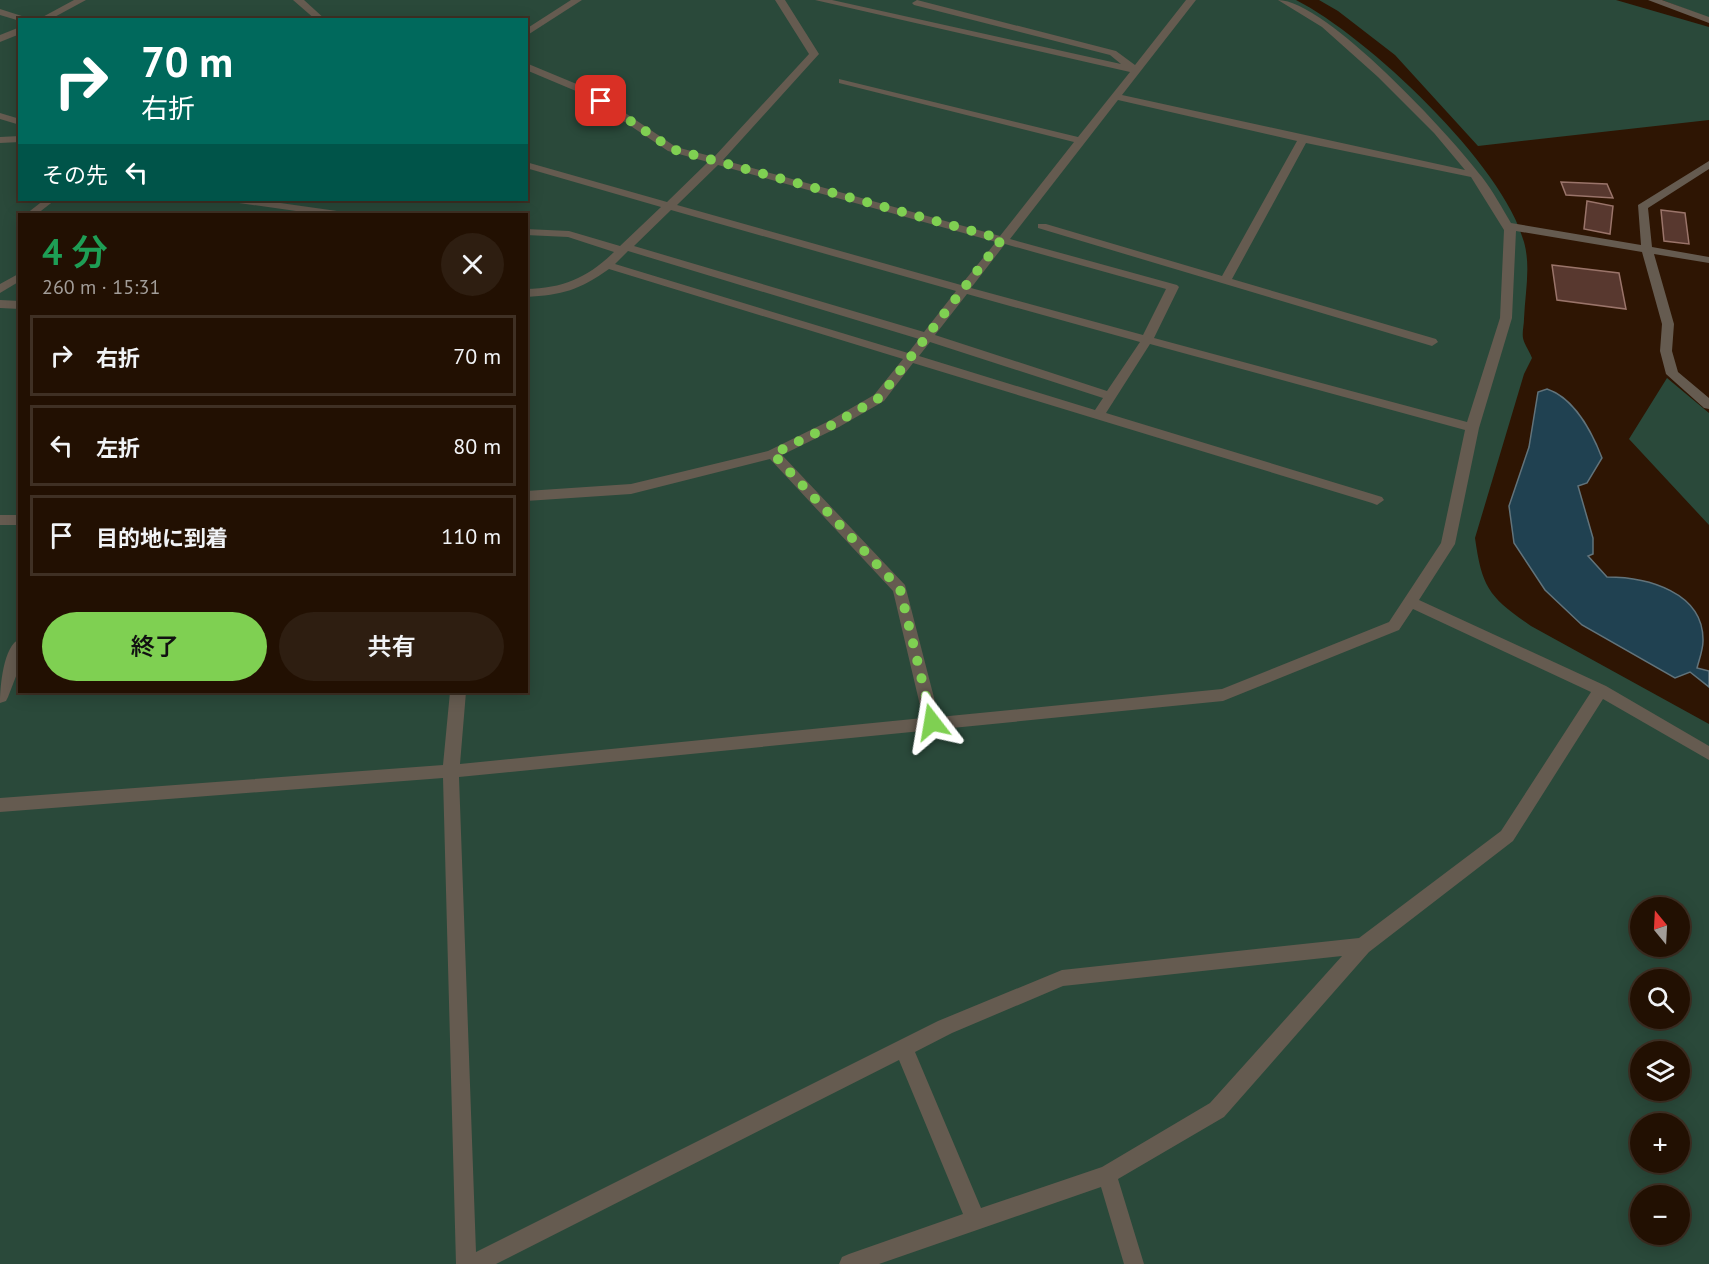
<!DOCTYPE html>
<html lang="ja">
<meta charset="utf-8">
<style>
:root{--surface:#221002;--page:#2e1e11;--text:#f1f3f6;--muted:#a29d99;--line:#3f3024;--accent:#7fd052}
body{margin:0;font-family:"PT Sans","Noto Sans JP",sans-serif;background:var(--page);color:var(--text);height:100vh;display:flex;flex-direction:column;font-size:22px;white-space:nowrap}
*{box-sizing:border-box;margin:0}
p{font-size:20px;color:var(--muted)}
.icon{flex:none;width:33px;height:33px;fill:none;stroke:currentColor;stroke-width:2;stroke-linecap:round;stroke-linejoin:round}
.map{position:relative;flex:1;overflow:hidden}
.details{position:absolute;left:18px;top:213px;width:510px;height:480px;display:flex;flex-direction:column;background:var(--surface);border-radius:0px;box-shadow:0 3px 15px #0003,0 0 0 2px var(--line)}
.details>*{flex:none}
.top-card{position:absolute;left:18px;top:18px;width:510px;height:183px;border-radius:0px;box-shadow:0 3px 15px #0003,0 0 0 2px var(--line);background:#00695c;color:#fff;overflow:hidden}
.needle{width:39px;rotate:342deg}
.tools{position:absolute;left:1630px;top:897px;display:grid;gap:12px}
.tools a{display:grid;place-items:center;width:60px;height:60px;border-radius:50%;background:var(--surface);box-shadow:0 3px 15px #0003,0 0 0 2px var(--line);font-size:30px}
.pin{position:absolute;display:grid;place-items:center;width:51px;height:51px;color:#fff;margin:-26px;border-radius:12px;box-shadow:0 3px 9px #0006}
.me{position:absolute;width:66px;margin:-33px;rotate:346deg;stroke-linejoin:round;filter:drop-shadow(0 0 4px #0008)}
.turn{display:flex;align-items:center;gap:21px;height:126px;padding:0 24px;font-size:27px}
.turn .icon{width:78px;height:78px;stroke-width:2.5}
.turn b{display:block;font-size:42px;line-height:51px}
.then{display:flex;align-items:center;height:57px;padding:0 24px;background:#0003;gap:12px;font-size:22px}
.round{display:grid;place-items:center;flex:none;width:63px;height:63px;border-radius:32px;background:var(--page)}
.headline{display:flex;align-items:center;justify-content:space-between;height:102px;padding:0 24px}
h1{font-size:36px;font-weight:600;line-height:45px;color:#1e9e55}
.button{display:flex;gap:12px;margin-top:auto;padding:12px 24px}
.button a{flex:1;height:69px;border-radius:36px;background:var(--accent);color:#111;font-size:24px;font-weight:600;line-height:69px;text-align:center}
.button a+a{background:var(--page);color:var(--text)}
ul{padding:0;list-style:none}
li{display:flex;align-items:center;gap:18px;height:81px;margin:0 12px 9px;padding:0 12px;border:3px solid var(--line);border-radius:0px}
li div{flex:1}
li b{display:block;font-size:22px}
li em{font-style:normal}
.map>svg:first-child{display:block}
.green{fill:#2a493a;fill-rule:evenodd}
.water{fill:#204151;stroke:#61737b;stroke-width:1.5}
.building{fill:#58382f;stroke:#9a746a;stroke-width:1.5}
.lines{fill:none;stroke-linecap:round;stroke-linejoin:round}
.minor{fill:#655b50;fill-rule:evenodd}
.route{stroke:#7fd052;stroke-width:10;stroke-dasharray:0 18}
</style>
<div class="map">
<svg width="1709" height="1264" viewBox="0 0 1709 1264">
<rect width="100%" height="100%" fill="#2e1503"/>
<path class="green" d="M 0,0 L 1296,0 C 1367,36 1504,165 1524,242 C 1531,267 1525,293 1524,319 C 1524,325 1522,332 1523,338 C 1524,344 1530,352 1532,358 L 1524,374 L 1475,538 C 1482,588 1489,597 1531,626 L 1709,724 L 1709,1264 L 0,1264 ZM 20,20 L 526,20 L 526,200 L 20,200 ZM 20,214 L 526,214 L 526,692 L 20,692 ZM 1641,908 L 1680,908 L 1680,946 L 1641,946 ZM 1641,980 L 1680,980 L 1680,1018 L 1641,1018 ZM 1641,1052 L 1680,1052 L 1680,1090 L 1641,1090 ZM 1641,1124 L 1680,1124 L 1680,1162 L 1641,1162 ZM 1641,1196 L 1680,1196 L 1680,1234 L 1641,1234 Z
M 1319,0 L 1616,0 L 1709,27 L 1709,120 L 1478,146 L 1395,55 L 1338,11 Z
M 1662,0 L 1709,0 L 1709,18 Z
M 1667,378 L 1709,413 L 1709,525 L 1629,439 Z"/>
<path class="water" d="M 1547,389 C 1574,398 1592,432 1602,458 L 1587,483 L 1578,486 L 1593,538 L 1593,554 L 1588,556 L 1607,577 C 1647,577 1704,592 1703,641 C 1703,650 1699,660 1697,668 L 1709,671 L 1709,687 L 1690,672 L 1675,678 L 1582,625 L 1545,590 L 1514,543 L 1509,506 L 1529,447 L 1538,392 Z"/>
<path class="building" d="M 1561,182 L 1607,184 L 1613,198 L 1566,195 Z
M 1587,201 L 1613,206 L 1610,234 L 1584,229 Z
M 1661,210 L 1685,213 L 1689,244 L 1664,241 Z
M 1552,265 L 1619,273 L 1626,309 L 1557,300 Z"/>
<g class="lines">
<path class="minor" d="M 74,0 L 86,0 L 49,20 L 37,20 Z
M 293,0 L 304,0 L 326,20 L 316,20 Z
M 571,0 L 582,0 L 526,36 L 526,29 Z
M 775,0 L 785,0 L 819,54 L 723,160 L 1000,236 L 1074,142 L 839,83 L 839,79 L 1078,137 L 1130,72 L 815,0 L 832,0 L 1121,64 L 1110,55 L 914,5 L 912,3 L 917,0 L 1116,51 L 1135,65 L 1186,0 L 1196,0 L 1122,95 L 1465,170 L 1434,133 L 1378,77 L 1322,27 L 1278,0 C 1326,0 1452,137 1482,177 C 1493,191 1502,208 1511,223 L 1641,245 L 1638,205 L 1709,161 L 1709,169 L 1648,208 L 1652,247 L 1709,257 L 1709,263 L 1654,254 L 1674,324 L 1672,351 L 1678,372 L 1709,398 L 1709,409 L 1704,408 L 1666,374 L 1660,351 L 1662,324 L 1642,252 L 1516,231 L 1512,318 L 1479,428 L 1455,544 L 1419,600 L 1606,686 L 1709,746 L 1709,760 L 1603,699 L 1513,841 L 1369,952 L 1224,1117 L 1118,1179 L 1144,1264 L 1124,1264 L 1101,1187 L 879,1264 L 839,1264 L 842,1257 L 849,1254 L 963,1214 L 899,1060 L 496,1264 L 456,1264 L 443,778 L 0,812 L 0,798 L 443,765 L 450,692 L 466,692 L 460,764 L 923,718 L 893,591 L 770,459 L 631,494 L 526,501 L 526,491 L 631,484 L 768,451 L 829,421 L 874,395 L 903,359 L 609,269 C 579,290 563,295 526,297 L 526,289 C 564,288 587,278 614,252 L 568,237 L 526,235 L 526,229 L 569,231 L 620,246 L 661,207 L 526,168 L 526,162 L 667,202 L 708,162 L 668,151 L 583,94 L 526,70 L 526,63 L 591,90 L 676,147 L 714,157 L 809,54 ZM 1118,100 L 1297,141 L 1222,276 L 1046,224 L 1038,224 L 1038,228 L 1432,346 L 1438,342 L 1436,339 L 1232,279 L 1306,143 L 1471,177 L 1504,230 L 1500,318 L 1467,422 L 1154,338 L 1179,287 L 1177,285 L 1010,239 ZM 718,165 L 996,242 L 961,285 L 677,205 ZM 671,210 L 956,291 L 924,332 L 634,246 ZM 1005,244 L 1166,289 L 1143,335 L 971,288 ZM 628,251 L 919,339 L 908,353 L 615,264 ZM 967,294 L 1140,342 L 1107,391 L 935,335 ZM 930,342 L 1103,398 L 1095,410 L 919,356 ZM 1150,344 L 1465,430 L 1441,543 L 1389,622 L 1222,689 L 939,717 L 905,585 L 782,455 L 839,427 L 884,401 L 913,363 L 1372,503 L 1377,505 L 1384,500 L 1382,497 L 1106,413 ZM 1413,609 L 1591,692 L 1501,831 L 1359,938 L 1062,970 L 938,1021 L 476,1252 L 459,777 L 1223,701 L 1399,630 ZM 1342,956 L 1210,1103 L 1102,1167 L 981,1208 L 915,1052 L 952,1033 L 1063,986 Z
M 1648,0 L 1662,0 L 1709,17 L 1709,23 Z
M 0,9 L 28,18 L 29,20 L 20,21 L 0,15 Z
M 362,17 L 378,20 L 358,20 Z
M 20,27 L 20,34 L 0,42 L 0,35 Z
M 0,113 L 20,119 L 20,125 L 0,119 Z
M 20,136 L 20,142 L 0,143 L 0,137 Z
M 44,200 L 55,200 L 37,214 L 26,214 Z
M 234,200 L 259,200 L 337,211 L 343,214 L 317,214 L 239,203 Z
M 20,273 L 20,281 L 0,293 L 0,284 Z
M 0,300 L 20,301 L 20,309 L 0,308 Z
M 0,515 L 20,515 L 20,525 L 0,525 Z
M 20,639 L 20,666 L 8,697 L 6,701 L 0,703 C 0,688 3,645 20,639 Z"/>
</g>
<g class="lines">
<path class="route" d="M 601,101 L 672,149 L 1002,239 L 879,398 L 834,424 L 773,454 L 900,589 L 932,722"/>
</g>
</svg>
<div class="tools">
<a><svg class="needle" viewBox="-14 -14 28 28"><path d="M0-13l5 13h-10z" fill="#e53935"/><path d="M0 13l5-13h-10z" fill="#a29d99"/></svg></a>
<a><svg class="icon" aria-label="search" viewBox="0 0 24 24"><circle cx="10" cy="10" r="6"/><path d="M15 15l6 6"/></svg></a>
<a><svg class="icon" aria-label="layers" viewBox="0 0 24 24"><path d="M12 4l9 5-9 5-9-5zM3 14l9 5 9-5"/></svg></a>
<a>+</a>
<a>−</a>
</div>
<div class="pin" style="left:601px;top:101px;background:#d93025"><svg class="icon" aria-label="arrive" viewBox="0 0 24 24"><path d="M6 21V4h12l-3 4 3 4H6"/></svg></div>
<svg class="me" style="left:932px;top:722px" viewBox="-20 -20 40 40"><path d="M0-17L14 15 0 8-14 15z" fill="#7fd052" stroke="#fff" stroke-width="4"/></svg>
<div class="top-card">
<div class="turn"><svg class="icon" aria-label="right" viewBox="0 0 24 24"><path d="M7 20v-9h11M14 6l5 5-5 5"/></svg><div><b>70 m</b>右折</div></div>
<div class="then">その先<svg class="icon" aria-label="left" viewBox="0 0 24 24"><path d="M17 20v-9H6M10 6l-5 5 5 5"/></svg></div>
</div>
<section class="details">
<div class="headline"><div><h1>4 分</h1><p>260 m · 15:31</p></div><a class="round"><svg class="icon" aria-label="close" viewBox="0 0 24 24"><path d="M6 6l12 12M18 6L6 18"/></svg></a></div>
<ul>
<li><svg class="icon" aria-label="right" viewBox="0 0 24 24"><path d="M7 20v-9h11M14 6l5 5-5 5"/></svg><div><b>右折</b></div><em>70 m</em></li>
<li><svg class="icon" aria-label="left" viewBox="0 0 24 24"><path d="M17 20v-9H6M10 6l-5 5 5 5"/></svg><div><b>左折</b></div><em>80 m</em></li>
<li><svg class="icon" aria-label="arrive" viewBox="0 0 24 24"><path d="M6 21V4h12l-3 4 3 4H6"/></svg><div><b>目的地に到着</b></div><em>110 m</em></li>
</ul>
<div class="button"><a>終了</a><a>共有</a></div>
</section>
</div>
